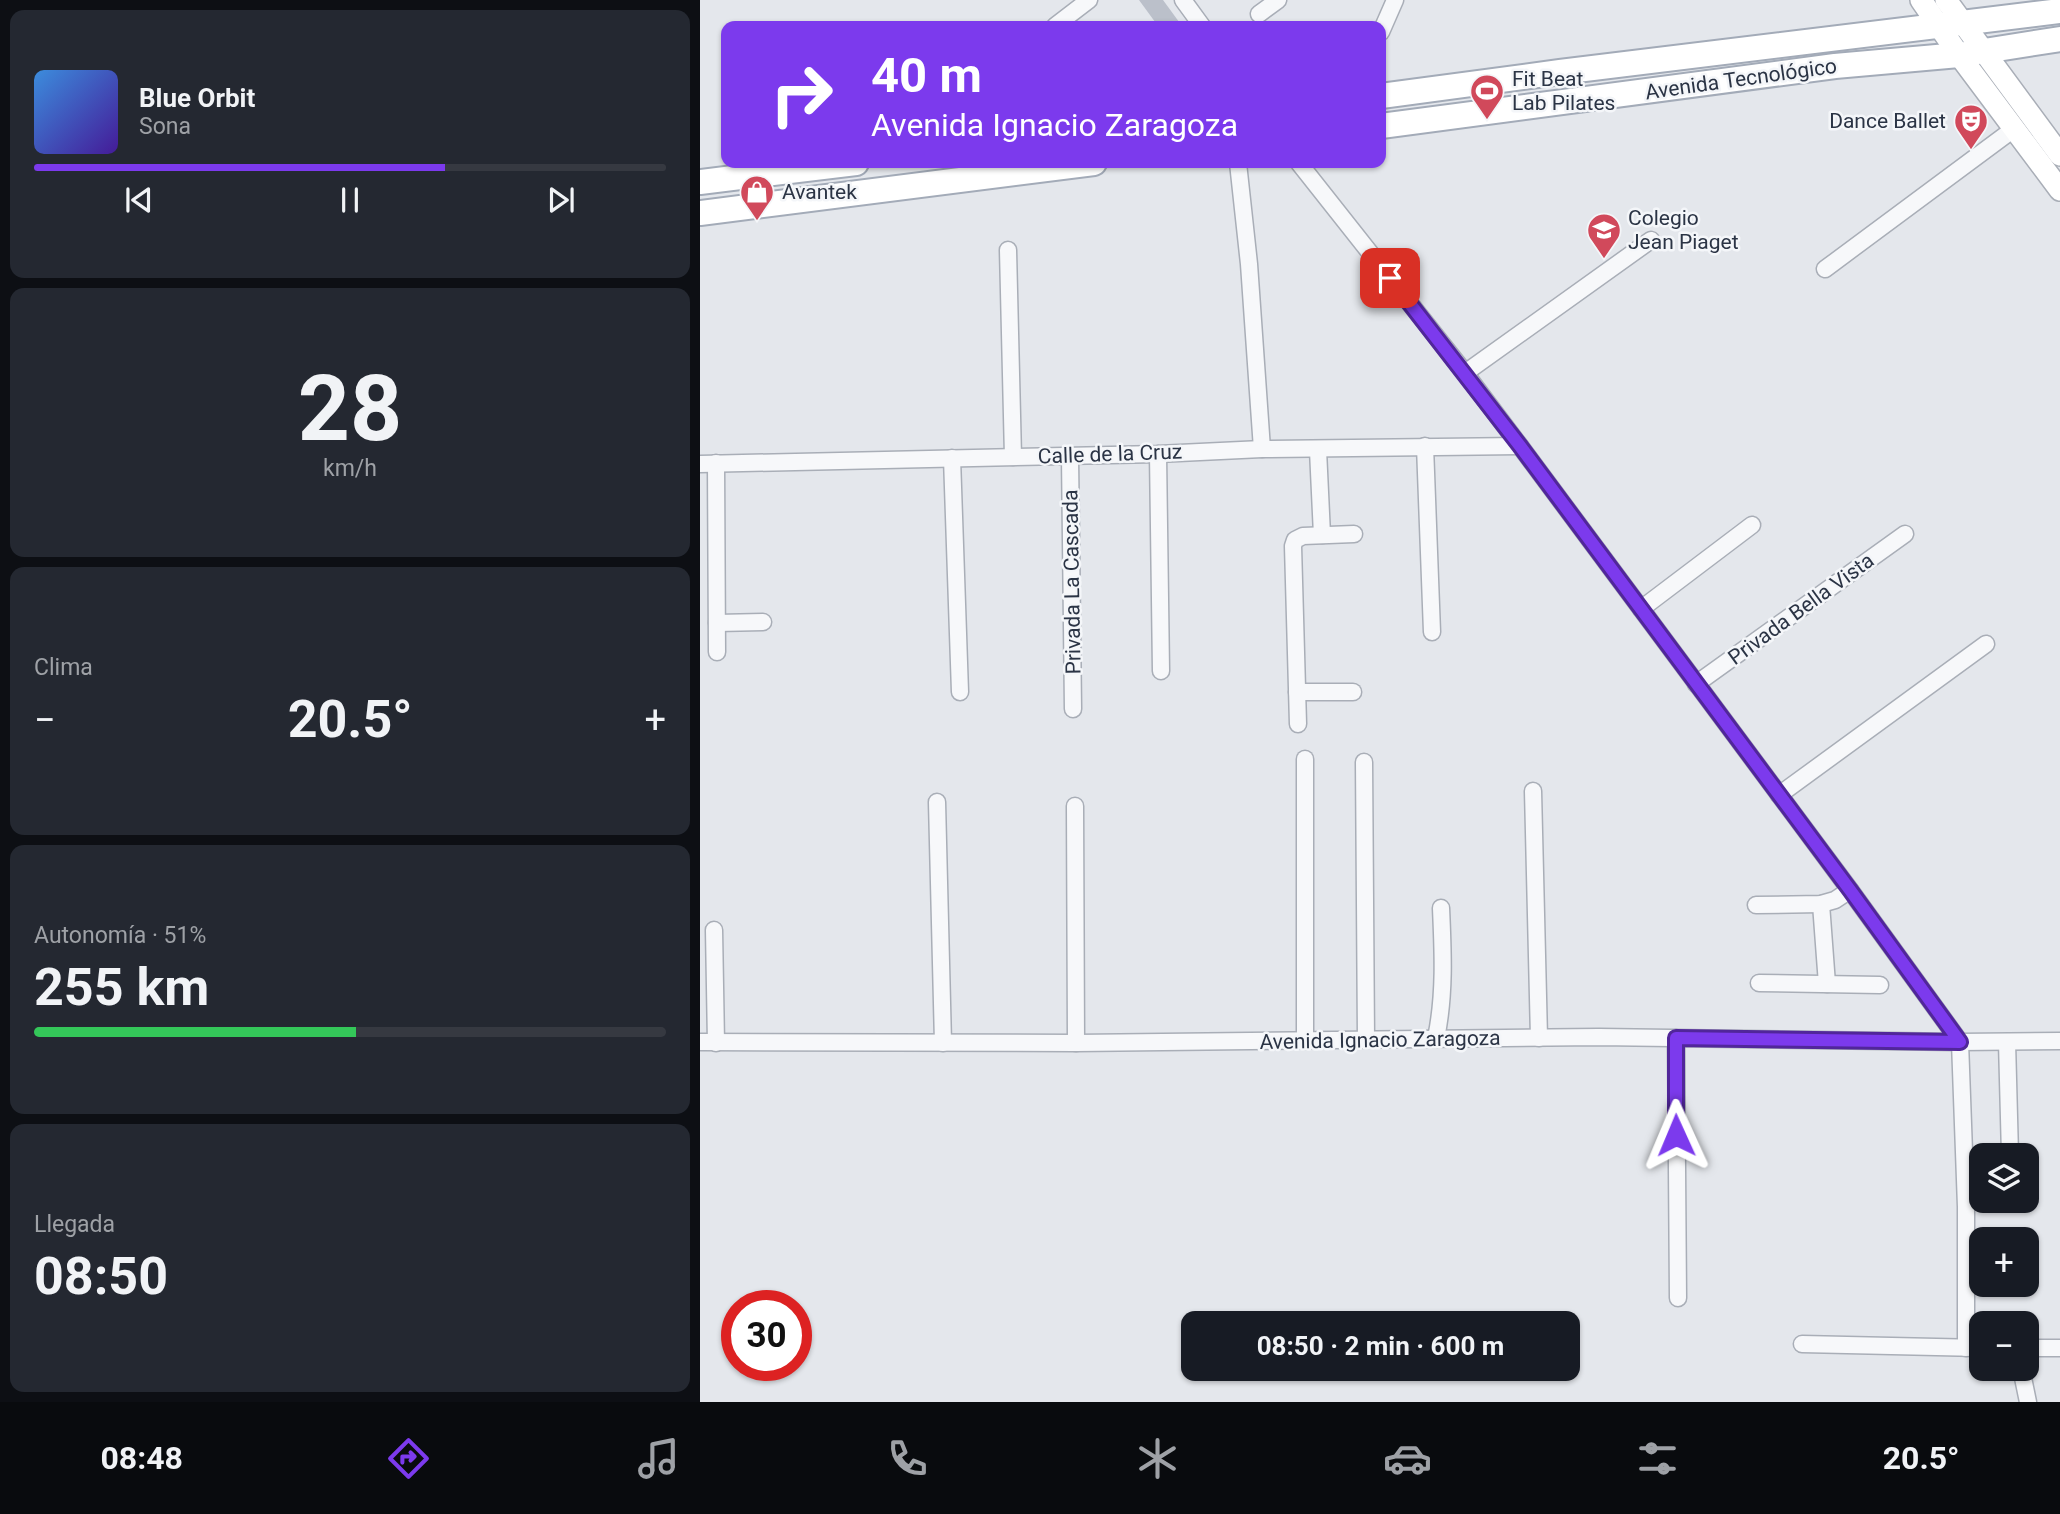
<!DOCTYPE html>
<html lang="es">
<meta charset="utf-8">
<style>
:root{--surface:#171b24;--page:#242831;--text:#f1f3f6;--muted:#9ea1a6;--line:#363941;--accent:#7c3aed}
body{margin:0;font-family:Roboto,sans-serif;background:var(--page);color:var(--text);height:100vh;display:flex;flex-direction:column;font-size:26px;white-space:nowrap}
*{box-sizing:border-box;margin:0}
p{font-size:23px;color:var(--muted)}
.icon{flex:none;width:38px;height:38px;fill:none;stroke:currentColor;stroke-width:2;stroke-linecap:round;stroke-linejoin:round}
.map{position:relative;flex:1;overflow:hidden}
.side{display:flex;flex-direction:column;gap:10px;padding:10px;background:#0d0f14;width:700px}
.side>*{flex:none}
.guide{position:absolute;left:21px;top:21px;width:665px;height:147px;border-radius:14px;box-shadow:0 2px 5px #0004;background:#7c3aed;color:#fff;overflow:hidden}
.tools{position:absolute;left:1269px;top:1143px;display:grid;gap:14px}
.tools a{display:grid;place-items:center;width:70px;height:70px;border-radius:14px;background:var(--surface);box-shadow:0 2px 5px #0004;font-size:35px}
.speed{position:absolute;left:21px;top:1290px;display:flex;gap:14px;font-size:35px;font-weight:700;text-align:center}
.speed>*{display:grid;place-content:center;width:91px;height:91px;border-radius:50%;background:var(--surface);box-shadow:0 2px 5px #0004;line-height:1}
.speed .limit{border:10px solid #d22;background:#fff;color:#111}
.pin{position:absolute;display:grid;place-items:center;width:60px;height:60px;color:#fff;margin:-30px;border-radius:14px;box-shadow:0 4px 10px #0006}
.me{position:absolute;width:77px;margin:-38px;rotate:359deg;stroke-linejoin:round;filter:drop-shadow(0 0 5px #0008)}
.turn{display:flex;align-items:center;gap:24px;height:147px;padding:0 35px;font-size:32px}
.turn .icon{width:91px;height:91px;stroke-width:2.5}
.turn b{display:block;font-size:49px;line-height:60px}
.big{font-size:52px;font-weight:700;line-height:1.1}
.side .card{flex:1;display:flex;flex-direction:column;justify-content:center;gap:10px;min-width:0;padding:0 24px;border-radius:14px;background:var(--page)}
.side .dial{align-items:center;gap:0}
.dial b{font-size:91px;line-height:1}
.song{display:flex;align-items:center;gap:21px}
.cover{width:84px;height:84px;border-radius:10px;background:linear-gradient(135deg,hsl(210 70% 55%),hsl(260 70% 35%))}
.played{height:7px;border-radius:4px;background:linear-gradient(90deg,var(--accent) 65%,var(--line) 65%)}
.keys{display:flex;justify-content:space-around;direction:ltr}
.heat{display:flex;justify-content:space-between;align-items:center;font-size:38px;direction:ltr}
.charge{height:10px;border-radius:5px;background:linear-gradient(90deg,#34c759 51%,var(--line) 0)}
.trip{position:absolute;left:481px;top:1311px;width:399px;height:70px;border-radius:14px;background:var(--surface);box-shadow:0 2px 5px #0004;font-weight:700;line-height:70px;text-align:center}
.menu{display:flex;height:112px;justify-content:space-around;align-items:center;background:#090b0e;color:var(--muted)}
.menu .icon{width:49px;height:49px}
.menu .current{color:var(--accent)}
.menu b{font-size:32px;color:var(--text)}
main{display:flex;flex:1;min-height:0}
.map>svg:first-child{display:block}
</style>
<main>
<section class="side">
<div class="card">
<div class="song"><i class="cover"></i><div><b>Blue Orbit</b><p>Sona</p></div></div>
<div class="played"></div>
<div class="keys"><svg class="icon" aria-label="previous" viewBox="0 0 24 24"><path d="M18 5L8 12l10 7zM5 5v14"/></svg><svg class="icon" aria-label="pause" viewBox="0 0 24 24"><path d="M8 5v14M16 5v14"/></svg><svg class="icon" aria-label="next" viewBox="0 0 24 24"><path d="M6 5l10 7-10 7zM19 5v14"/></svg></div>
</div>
<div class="card dial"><b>28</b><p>km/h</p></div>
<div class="card"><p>Clima</p>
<div class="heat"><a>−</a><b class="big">20.5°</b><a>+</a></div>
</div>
<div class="card"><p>Autonomía · 51%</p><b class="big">255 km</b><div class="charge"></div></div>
<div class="card"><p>Llegada</p><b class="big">08:50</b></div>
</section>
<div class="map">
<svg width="1360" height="1402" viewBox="0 0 1360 1402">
<rect width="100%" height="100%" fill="#e4e7ec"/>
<!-- building -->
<path fill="#bbc0ca" d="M 439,0 L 463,0 L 482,26 L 458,26 Z"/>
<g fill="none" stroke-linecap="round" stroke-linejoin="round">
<!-- street casing -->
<g stroke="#a9aeb7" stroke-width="19">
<g id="street">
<path d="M 483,0 L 502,26"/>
<path d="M 559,14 L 578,0"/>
<path d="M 355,26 L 389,0"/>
<path d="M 681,32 L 695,0"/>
<path d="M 538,163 L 549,264 L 562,449"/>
<path d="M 599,163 L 765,373 L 820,446 L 1150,890 L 1260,1042"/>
<path d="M 308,250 L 313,457"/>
<path d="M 1125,269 L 1315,128"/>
<path d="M 765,373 L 951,240"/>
<path d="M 725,446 L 732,632"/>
<path d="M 618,450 L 622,535"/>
<path d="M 458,454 L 461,671"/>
<path d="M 370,456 L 373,709"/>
<path d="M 252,458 L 260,692"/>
<path d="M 16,463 L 17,652"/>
<path d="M 0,464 L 458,454 L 562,449 L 820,446"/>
<path d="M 941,609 L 1052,525"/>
<path d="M 17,623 L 63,622"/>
<path d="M 996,684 L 1205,534"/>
<path d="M 597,692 L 653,692"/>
<path d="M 598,724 L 593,546 L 595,540 L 603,536 L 654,534"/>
<path d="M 605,759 L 605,1041"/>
<path d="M 664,762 L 666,1040"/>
<path d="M 833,791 L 839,1038"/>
<path d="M 1079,795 L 1286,644"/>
<path d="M 237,802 L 243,1043"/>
<path d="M 375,806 L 376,1043"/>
<path d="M 1121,904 L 1127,984"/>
<path d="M 1056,905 L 1121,904 L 1135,900 L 1150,890"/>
<path d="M 14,930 L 16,1043"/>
<path d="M 1059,983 L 1180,985"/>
<path d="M 736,1038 C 745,995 743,952 741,908"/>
<path d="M 976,1038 L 978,1298"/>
<path d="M 0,1042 L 376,1043 L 899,1037 L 1260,1042 L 1360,1041"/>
<path d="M 1260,1042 L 1266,1207 L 1266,1348"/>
<path d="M 1307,1042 L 1310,1155"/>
<path d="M 1102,1344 L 1281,1348"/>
<path d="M 1326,1348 L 1360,1348"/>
<path d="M 1321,1368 L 1328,1402"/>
</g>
</g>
<!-- secondary casing -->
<g stroke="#a9aeb7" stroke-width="24">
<g id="secondary">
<path d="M 1221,0 L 1259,55 L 1360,190"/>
<path d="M 1246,0 L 1360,155"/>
</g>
</g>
<!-- primary casing -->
<g stroke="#a3abb8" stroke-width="28">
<g id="primary">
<path d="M 681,96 L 860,72 L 1360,11"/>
<path d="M 681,126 L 1135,66 L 1259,55 L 1360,39"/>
<path d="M 0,182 L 156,163"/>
<path d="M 0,213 L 394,163"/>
</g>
</g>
<!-- street -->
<use href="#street" stroke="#f7f8fa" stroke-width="16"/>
<!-- secondary -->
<use href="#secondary" stroke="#fff" stroke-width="21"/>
<!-- primary -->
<use href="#primary" stroke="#fff" stroke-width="24"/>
</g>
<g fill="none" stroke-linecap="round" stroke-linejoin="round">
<!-- route casing -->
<g stroke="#51269a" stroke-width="18">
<path id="route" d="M 690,278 L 820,446 L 1150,890 L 1260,1042 L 976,1038 L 976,1135"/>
</g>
<!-- route -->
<use href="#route" stroke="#7c3aed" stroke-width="12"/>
</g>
<!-- icons -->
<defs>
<g id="stadium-pin" transform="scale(1.75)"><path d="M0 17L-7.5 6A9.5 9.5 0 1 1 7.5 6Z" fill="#d1495b" stroke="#f4f6f9"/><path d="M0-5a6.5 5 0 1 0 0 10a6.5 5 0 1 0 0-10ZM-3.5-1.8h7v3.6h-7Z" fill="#fff"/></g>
<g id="theatre-pin" transform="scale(1.75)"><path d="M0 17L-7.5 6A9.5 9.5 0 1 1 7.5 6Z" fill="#d1495b" stroke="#f4f6f9"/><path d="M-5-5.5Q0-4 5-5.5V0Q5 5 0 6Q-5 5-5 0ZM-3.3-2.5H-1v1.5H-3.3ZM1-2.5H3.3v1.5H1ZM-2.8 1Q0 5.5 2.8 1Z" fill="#fff"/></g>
<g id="shop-pin" transform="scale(1.75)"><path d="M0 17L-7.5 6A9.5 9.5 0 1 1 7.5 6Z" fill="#d1495b" stroke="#f4f6f9"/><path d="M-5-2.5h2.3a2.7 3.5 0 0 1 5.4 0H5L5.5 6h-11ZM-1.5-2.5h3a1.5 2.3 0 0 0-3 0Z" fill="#fff"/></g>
<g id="school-pin" transform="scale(1.75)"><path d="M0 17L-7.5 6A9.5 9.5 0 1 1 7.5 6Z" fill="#d1495b" stroke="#f4f6f9"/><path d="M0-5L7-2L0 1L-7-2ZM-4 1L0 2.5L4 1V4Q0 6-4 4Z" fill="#fff"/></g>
</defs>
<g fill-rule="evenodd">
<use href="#stadium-pin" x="787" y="91"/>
<use href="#theatre-pin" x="1271" y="121"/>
<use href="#shop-pin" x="57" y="192"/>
<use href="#school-pin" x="904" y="230"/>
</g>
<g text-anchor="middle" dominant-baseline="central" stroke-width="5" stroke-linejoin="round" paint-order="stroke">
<!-- poi labels -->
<g font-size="21" fill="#2b3445" stroke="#f4f6f9" text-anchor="start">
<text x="812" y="79">Fit Beat<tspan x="812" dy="24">Lab Pilates</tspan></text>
<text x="1246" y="121" text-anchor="end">Dance Ballet</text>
<text x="82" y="192">Avantek</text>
<text x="928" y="218">Colegio<tspan x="928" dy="24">Jean Piaget</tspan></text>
</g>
<!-- street labels -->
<g font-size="21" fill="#2b3445" stroke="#f4f6f9">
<text transform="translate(1041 79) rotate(-8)">Avenida Tecnológico</text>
<text transform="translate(410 454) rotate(-2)">Calle de la Cruz</text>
<text transform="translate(372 582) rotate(-91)">Privada La Cascada</text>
<text transform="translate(1101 609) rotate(-36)">Privada Bella Vista</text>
<text transform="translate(680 1040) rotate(-1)">Avenida Ignacio Zaragoza</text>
</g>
</g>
</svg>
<div class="tools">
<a><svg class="icon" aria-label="layers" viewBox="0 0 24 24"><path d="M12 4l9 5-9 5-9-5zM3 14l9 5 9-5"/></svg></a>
<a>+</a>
<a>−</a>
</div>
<div class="speed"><div class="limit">30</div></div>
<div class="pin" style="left:690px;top:278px;background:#d93025"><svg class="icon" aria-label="arrive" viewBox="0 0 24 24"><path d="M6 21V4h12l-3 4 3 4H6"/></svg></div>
<svg class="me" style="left:976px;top:1135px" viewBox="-20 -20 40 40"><path d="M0-17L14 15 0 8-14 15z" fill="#7c3aed" stroke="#fff" stroke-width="4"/></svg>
<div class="trip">08:50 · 2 min · 600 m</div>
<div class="guide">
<div class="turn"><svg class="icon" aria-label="right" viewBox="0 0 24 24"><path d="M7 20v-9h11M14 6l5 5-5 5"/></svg><div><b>40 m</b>Avenida Ignacio Zaragoza</div></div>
</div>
</div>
</main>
<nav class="menu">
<b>08:48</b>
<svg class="icon current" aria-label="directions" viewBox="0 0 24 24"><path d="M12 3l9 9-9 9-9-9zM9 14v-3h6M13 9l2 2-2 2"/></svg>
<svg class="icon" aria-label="music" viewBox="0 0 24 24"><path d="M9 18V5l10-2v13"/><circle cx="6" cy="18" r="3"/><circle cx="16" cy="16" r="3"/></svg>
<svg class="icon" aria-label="phone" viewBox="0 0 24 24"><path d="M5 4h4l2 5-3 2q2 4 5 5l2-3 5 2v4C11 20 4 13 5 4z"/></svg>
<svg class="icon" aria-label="climate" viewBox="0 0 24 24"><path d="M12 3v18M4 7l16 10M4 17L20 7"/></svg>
<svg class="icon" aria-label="car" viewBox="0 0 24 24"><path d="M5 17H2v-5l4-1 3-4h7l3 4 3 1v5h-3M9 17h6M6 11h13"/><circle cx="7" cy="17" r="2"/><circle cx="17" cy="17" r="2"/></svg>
<svg class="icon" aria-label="filters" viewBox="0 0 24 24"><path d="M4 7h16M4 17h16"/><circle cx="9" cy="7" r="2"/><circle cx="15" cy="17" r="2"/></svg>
<b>20.5°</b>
</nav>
